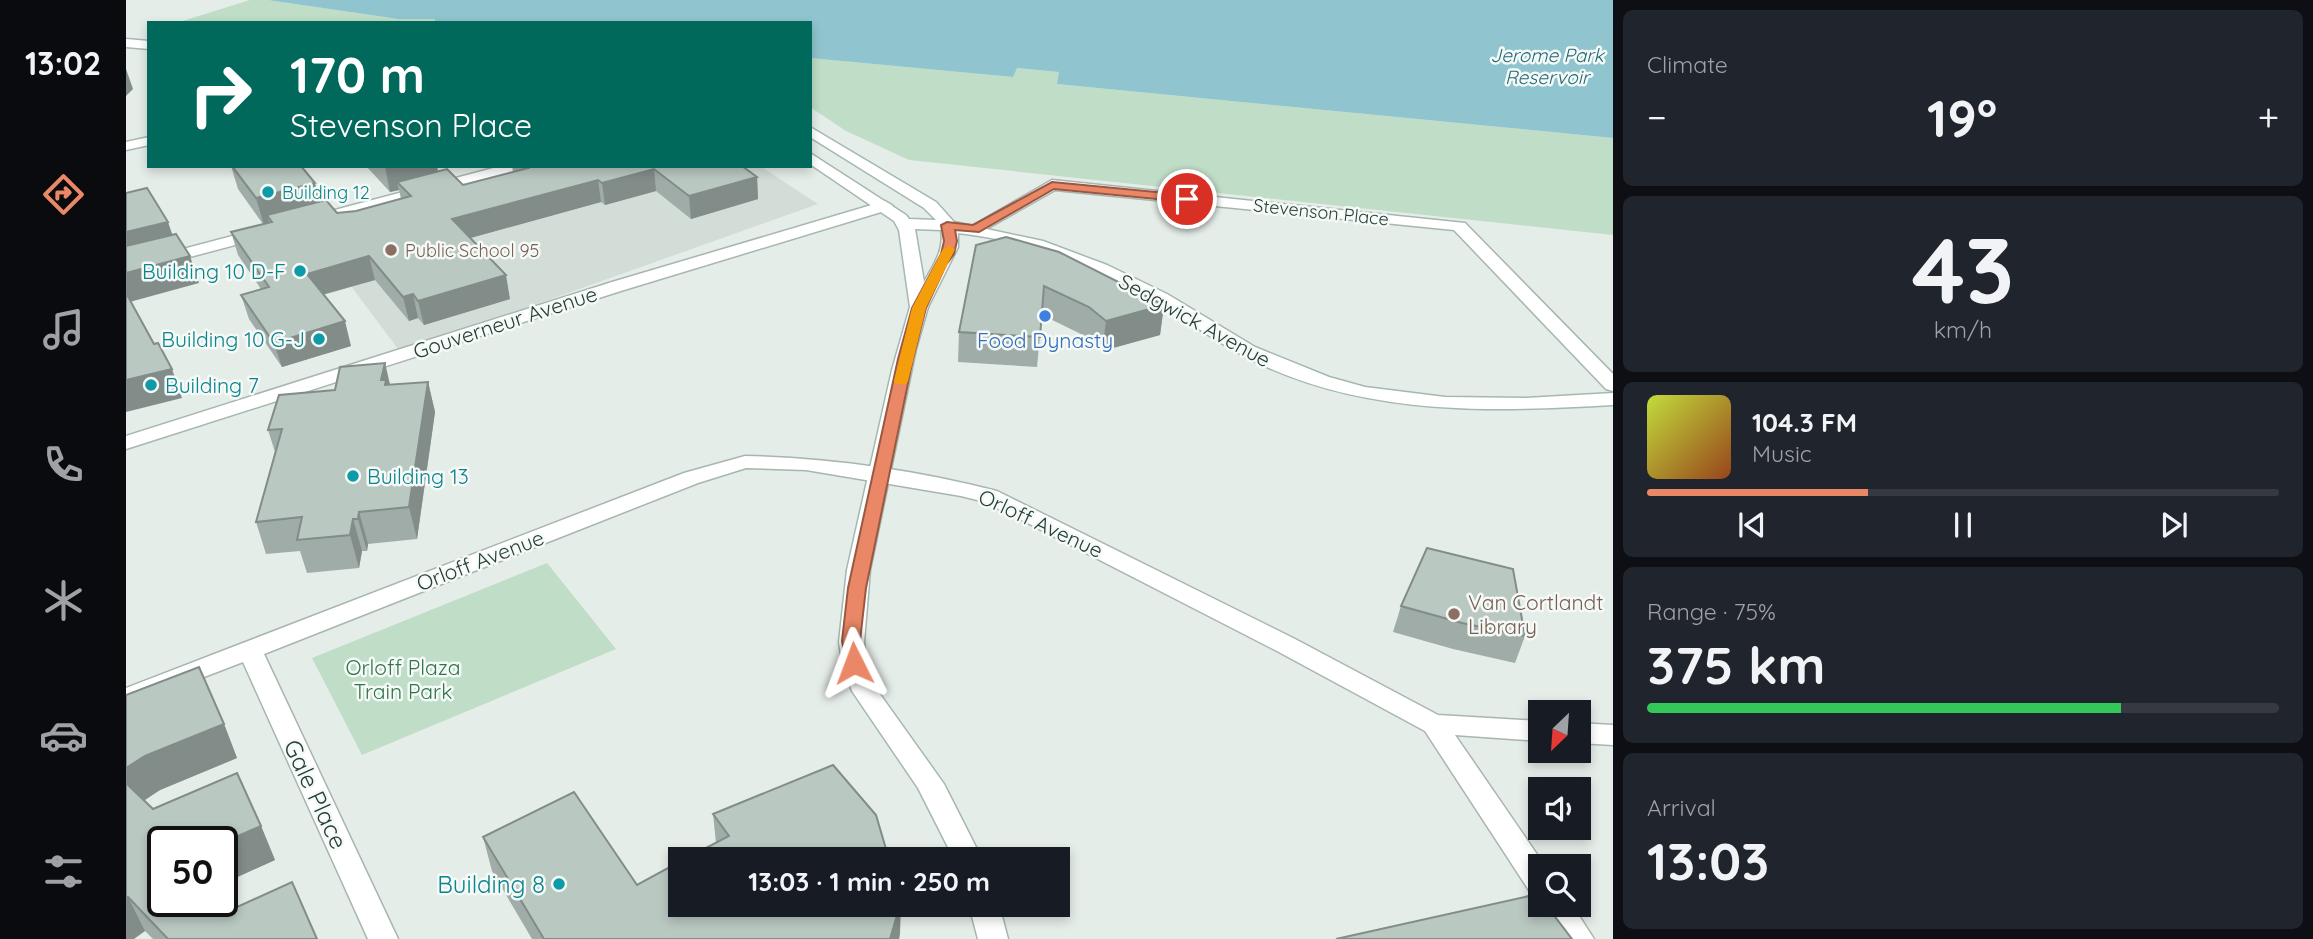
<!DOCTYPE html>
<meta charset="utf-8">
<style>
:root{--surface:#171b24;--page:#20242c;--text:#f1f3f6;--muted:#9ea1a6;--line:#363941;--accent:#ea8766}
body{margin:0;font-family:Quicksand,sans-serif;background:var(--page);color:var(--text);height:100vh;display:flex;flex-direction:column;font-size:26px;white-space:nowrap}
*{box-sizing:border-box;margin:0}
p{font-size:23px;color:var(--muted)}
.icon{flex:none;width:38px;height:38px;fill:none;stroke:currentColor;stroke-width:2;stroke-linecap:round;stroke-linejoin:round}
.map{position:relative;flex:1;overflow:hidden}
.sheet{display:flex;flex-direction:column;gap:10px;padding:10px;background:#0d0f14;width:700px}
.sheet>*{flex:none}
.banner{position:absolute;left:21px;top:21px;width:665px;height:147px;border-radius:0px;box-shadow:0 4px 10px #0003;background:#00695c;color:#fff;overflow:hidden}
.needle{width:46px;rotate:205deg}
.controls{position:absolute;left:1402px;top:700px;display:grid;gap:14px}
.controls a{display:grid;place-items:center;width:63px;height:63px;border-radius:0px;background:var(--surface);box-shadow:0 4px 10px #0003;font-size:35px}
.speed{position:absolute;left:21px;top:826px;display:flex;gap:14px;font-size:35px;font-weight:700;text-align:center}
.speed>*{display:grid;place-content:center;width:91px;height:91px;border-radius:50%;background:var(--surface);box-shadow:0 4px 10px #0003;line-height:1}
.speed .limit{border:4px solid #111;border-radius:10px;background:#fff;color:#111}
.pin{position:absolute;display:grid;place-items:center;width:60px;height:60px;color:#fff;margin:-30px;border:4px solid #fff;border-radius:50%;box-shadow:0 2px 7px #0007}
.me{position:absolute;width:77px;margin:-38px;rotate:357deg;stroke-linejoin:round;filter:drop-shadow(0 0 5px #0008)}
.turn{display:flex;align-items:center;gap:24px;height:147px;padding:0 28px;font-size:32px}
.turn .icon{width:91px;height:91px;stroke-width:2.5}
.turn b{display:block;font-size:49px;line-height:60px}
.big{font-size:52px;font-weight:800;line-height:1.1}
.sheet .card{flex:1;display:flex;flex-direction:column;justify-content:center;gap:10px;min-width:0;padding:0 24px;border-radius:10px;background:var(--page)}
.sheet .dial{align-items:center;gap:0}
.dial b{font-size:91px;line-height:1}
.song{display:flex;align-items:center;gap:21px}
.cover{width:84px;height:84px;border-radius:10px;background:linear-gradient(135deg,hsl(70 70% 55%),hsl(20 70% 35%))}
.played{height:7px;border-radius:4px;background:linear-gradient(90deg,var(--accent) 35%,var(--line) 35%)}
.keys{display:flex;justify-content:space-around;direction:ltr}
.heat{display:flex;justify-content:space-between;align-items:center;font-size:38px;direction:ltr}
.charge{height:10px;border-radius:5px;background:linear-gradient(90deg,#34c759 75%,var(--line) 0)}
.trip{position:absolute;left:542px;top:847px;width:402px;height:70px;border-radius:0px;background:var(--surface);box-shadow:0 4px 10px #0003;font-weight:800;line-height:70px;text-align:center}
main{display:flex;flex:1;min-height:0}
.menu{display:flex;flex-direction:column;width:126px;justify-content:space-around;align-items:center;background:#090b0e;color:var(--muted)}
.menu .icon{width:49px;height:49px}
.menu .current{color:var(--accent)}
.menu b{font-size:32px;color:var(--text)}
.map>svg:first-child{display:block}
</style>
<main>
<nav class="menu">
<b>13:02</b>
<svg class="icon current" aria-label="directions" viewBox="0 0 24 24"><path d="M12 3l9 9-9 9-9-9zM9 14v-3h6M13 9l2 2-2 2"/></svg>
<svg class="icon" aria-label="music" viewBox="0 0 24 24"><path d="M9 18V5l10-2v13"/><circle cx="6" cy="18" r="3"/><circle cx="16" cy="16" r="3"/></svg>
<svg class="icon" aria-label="phone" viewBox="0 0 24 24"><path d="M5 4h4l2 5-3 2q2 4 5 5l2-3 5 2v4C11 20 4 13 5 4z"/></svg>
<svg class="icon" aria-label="climate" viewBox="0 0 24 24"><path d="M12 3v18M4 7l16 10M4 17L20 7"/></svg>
<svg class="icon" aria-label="car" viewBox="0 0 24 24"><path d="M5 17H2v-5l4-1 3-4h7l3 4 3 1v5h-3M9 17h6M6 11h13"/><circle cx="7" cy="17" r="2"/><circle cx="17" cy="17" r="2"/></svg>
<svg class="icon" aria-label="filters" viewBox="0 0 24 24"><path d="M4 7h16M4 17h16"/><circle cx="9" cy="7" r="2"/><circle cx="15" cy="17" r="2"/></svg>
</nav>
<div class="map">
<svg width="1487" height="939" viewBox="0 0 1487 939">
<rect width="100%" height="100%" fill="#e5ede9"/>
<!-- built -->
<path fill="#d3ddd8" d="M 455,166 L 634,166 L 692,204 L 327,334 L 272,349 L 189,238 Z"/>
<!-- green -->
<g fill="#bfddc7">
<path d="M 124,0 L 142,0 L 272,19 L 310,19 L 309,22 L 318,23 L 50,23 Z"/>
<path d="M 684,58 L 887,77 L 890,68 L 934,72 L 931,84 L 1487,138 L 1487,235 L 783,160 L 720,131 L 684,107 Z"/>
<path d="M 421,563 L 490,649 L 236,755 L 186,658 Z"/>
</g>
<!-- water -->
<path fill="#90c4ce" d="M 142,0 L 1487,0 L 1487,138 L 931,84 L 933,72 L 891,68 L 887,77 L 684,58 L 684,23 L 318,23 L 309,22 L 309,19 L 272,19 Z"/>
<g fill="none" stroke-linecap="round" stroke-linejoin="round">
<!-- street casing -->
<g stroke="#a8b5b0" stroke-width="3">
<g id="street">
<path d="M 23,137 L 23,145 L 0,150 L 0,142 Z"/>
<path d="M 375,166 L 400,166 L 398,169 L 192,224 L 184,219 L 186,216 Z"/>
<path d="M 926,180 L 1339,223 L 1487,374 L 1487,391 L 1480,389 L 1328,230 L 929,190 L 855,232 L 843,232 L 841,229 Z"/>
<path d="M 759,201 L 767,206 L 765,209 L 498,290 L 0,449 L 0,436 L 486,282 Z"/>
<path d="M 133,229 L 139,231 L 141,234 L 139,237 L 0,274 L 0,264 Z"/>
<path d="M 619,456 C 703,458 789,470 871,491 L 1169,639 L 1312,715 L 1414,721 L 1414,741 L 1329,735 L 1419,866 L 1414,866 L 1414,895 L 1404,892 L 1299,731 L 1151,651 L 886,515 L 855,501 L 835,496 L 680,470 L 620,468 L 572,483 L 138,654 L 272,939 L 242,939 L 117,662 L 0,707 L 0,688 L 558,473 Z"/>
<path d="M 1452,723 L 1487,725 L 1487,745 L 1452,743 Z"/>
<path d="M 1414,905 L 1446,905 L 1468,939 L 1436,939 Z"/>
</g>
</g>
<!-- secondary casing -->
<g stroke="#a4b8b1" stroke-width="3">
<g id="secondary">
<path d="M 0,39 L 23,41 L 23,49 L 0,47 Z"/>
<path d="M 684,127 L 810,202 L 828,222 L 917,241 L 981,265 L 1041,294 L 1129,347 L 1203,377 L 1239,387 L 1319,397 L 1400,398 L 1487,393 L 1487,405 C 1366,412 1244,416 1132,363 C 1100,348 1071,327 1041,309 C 977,271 906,241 832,233 L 832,247 L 802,307 L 790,349 L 744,570 L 738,642 L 740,662 L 751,690 L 818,784 L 856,859 L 828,859 L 792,788 L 726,691 L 716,662 L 713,642 L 721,570 L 766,370 L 784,307 L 773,230 L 768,221 L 684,164 L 684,153 L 780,215 L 783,219 L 810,220 L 798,208 L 684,137 ZM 789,229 L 815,230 C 819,249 807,266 798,282 Z"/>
<path d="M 843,905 L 873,905 L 882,939 L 852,939 Z"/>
</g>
</g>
<!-- street -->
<use href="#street" fill="#fff" fill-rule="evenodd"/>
<!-- secondary -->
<use href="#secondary" fill="#fff" fill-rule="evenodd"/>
</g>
<!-- wall -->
<g fill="#a0aca7">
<path d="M 105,166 L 175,166 L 193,202 L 211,213 L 230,211 L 275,199 L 273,190 L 264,192 L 240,166 L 311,166 L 312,171 L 337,185 L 387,172 L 386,166 L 616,166 L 631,177 L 632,199 L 565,219 L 530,191 L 479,205 L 475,202 L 344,238 L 384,299 L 298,325 L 292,318 L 283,321 L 249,280 L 197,295 L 225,346 L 156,367 L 123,319 L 115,295 L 135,289 L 112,255 L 105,232 L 137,224 L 112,189 Z"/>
<path d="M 850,245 L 1038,305 L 1034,335 L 976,351 L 959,336 L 916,315 L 911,367 L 832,362 L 833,332 Z"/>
<path d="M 302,382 L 309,412 L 291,539 L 242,544 L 241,551 L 236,551 L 233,568 L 181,573 L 174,551 L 140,554 L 130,522 L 149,452 L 142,430 L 264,385 Z"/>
<path d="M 1275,606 L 1399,636 L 1389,663 L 1327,649 L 1267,632 Z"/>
<path d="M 0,695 L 98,724 L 111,758 L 34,790 L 18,800 L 27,809 L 135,826 L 149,860 L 96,884 L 96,842 L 37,901 L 98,913 L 191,939 L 27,939 L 19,931 L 0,939 Z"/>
<path d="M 587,814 L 763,859 L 590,843 Z"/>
<path d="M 357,837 L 511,885 L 774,933 L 773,939 L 406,939 L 366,871 Z"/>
</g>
<!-- shaded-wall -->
<g fill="#828c88">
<path d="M 0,69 L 7,89 L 0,96 Z"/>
<path d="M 259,166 L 311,166 L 313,179 L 271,182 L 273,190 L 264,192 Z"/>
<path d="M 528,169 L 530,191 L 479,205 L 476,183 Z"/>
<path d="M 631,177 L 632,199 L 565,219 L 563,196 Z"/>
<path d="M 472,180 L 475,202 L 330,242 L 326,219 Z"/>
<path d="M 189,183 L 196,210 L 141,215 L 144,224 L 138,225 L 130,198 Z"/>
<path d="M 42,222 L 51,248 L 0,261 L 0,232 Z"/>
<path d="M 64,256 L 73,283 L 0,303 L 0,273 Z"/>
<path d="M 243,256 L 249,280 L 187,297 L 181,274 Z"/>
<path d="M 380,275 L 384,299 L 298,325 L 292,301 Z"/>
<path d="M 287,294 L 292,318 L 283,321 L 277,297 Z"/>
<path d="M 1038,305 L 1034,335 L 976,351 L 980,321 Z"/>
<path d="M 219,321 L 225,346 L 156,367 L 148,343 Z"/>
<path d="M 259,363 L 266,393 L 255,380 Z"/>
<path d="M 46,369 L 56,398 L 0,412 L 0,380 Z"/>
<path d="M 302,382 L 309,412 L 291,539 L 283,507 Z"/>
<path d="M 233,512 L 242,544 L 241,551 L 232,519 Z"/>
<path d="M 227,519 L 236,551 L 233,568 L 224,535 Z"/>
<path d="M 98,724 L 111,758 L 34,790 L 7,808 L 0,793 L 0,768 L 19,756 Z"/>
<path d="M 135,826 L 149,860 L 96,884 L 96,843 Z"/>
<path d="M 2,897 L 19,931 L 8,939 L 0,939 L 0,899 Z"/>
<path d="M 774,905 L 775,905 L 774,933 L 773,939 L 764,939 Z"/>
</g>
<!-- building -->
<g fill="#bac8c2" stroke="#828c88" stroke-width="2">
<path d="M 106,166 L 175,166 L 189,183 L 130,198 Z"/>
<path d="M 399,166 L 616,166 L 631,177 L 563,196 L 528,169 L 476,183 L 472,180 L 326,219 L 380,275 L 292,301 L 287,294 L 277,297 L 243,256 L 181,274 L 219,321 L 148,343 L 115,295 L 143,287 L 105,232 L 146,222 L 141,215 L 200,200 L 211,213 L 230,211 L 285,196 L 271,182 L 321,169 L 337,185 L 402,168 Z"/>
<path d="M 21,188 L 42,222 L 0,232 L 0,193 Z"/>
<path d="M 50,234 L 64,256 L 0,273 L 0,246 Z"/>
<path d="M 880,237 L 933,252 L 1038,305 L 980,321 L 963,307 L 918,286 L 914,337 L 833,332 L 850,245 Z"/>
<path d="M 0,293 L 28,344 L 32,343 L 46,369 L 0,380 Z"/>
<path d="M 259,363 L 255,380 L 260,380 L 259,385 L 302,382 L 283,507 L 233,512 L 232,519 L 227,519 L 224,535 L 171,540 L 176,517 L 130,522 L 156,429 L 142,430 L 153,395 L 209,390 L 214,367 Z"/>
<path d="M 1301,548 L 1387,569 L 1399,636 L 1336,623 L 1275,606 Z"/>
<path d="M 73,667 L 98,724 L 19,756 L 0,768 L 0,695 Z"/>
<path d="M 707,765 L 750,815 L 763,859 L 559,859 L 603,836 L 587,814 Z"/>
<path d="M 111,773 L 135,826 L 96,843 L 96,842 L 37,842 L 37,901 L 86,901 L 98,913 L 166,882 L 191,939 L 42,939 L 2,897 L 0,899 L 0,783 L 27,809 Z"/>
<path d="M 448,792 L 511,885 L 555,861 L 555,905 L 774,905 L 764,939 L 418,939 L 357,837 Z"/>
<path d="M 1412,894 L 1414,897 L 1414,905 L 1420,905 L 1446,939 L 1210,939 Z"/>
</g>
<!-- route -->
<path fill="#ea8766" stroke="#985842" stroke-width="2" d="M 926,182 L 1061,195 L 1067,199 L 1061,202 L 928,189 L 853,232 L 829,230 L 831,241 L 828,254 L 820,265 L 800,308 L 787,359 L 740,588 L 734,641 L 737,663 L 734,668 L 721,668 L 716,641 L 722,588 L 772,359 L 786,308 L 815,254 L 818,241 L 815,225 L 821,222 L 847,225 Z"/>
<!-- slow -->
<path fill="#f59e0b" d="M 823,246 L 829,249 L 800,308 L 782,381 L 780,384 L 770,384 L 768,381 L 786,308 L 817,249 Z"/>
<!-- markers -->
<g fill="#0f9aa8" stroke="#f5faf7" stroke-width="2.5">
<circle cx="142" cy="192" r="7"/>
<circle cx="174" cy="271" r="7"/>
<circle cx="193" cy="339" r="7"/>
<circle cx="25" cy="385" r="7"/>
<circle cx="227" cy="476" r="7"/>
<circle cx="433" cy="884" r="7"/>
</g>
<g fill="#8d6e63" stroke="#f5faf7" stroke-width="2.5">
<circle cx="265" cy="250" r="7"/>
<circle cx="1328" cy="614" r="7"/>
</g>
<circle fill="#3f7fe0" stroke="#f5faf7" stroke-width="2.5" cx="919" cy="316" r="7"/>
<g text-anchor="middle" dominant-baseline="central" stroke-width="5" stroke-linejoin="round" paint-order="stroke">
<!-- far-culture labels -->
<g font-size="18" fill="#0d838f" stroke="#f5faf7" text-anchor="start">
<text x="156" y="192">Building 12</text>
</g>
<!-- far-street labels -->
<g font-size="18" fill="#253e37" stroke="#f5faf7">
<text transform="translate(1195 212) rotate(6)">Stevenson Place</text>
</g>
<!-- far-education labels -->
<g font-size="18" fill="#785e54" stroke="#f5faf7" text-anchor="start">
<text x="279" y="250">Public School 95</text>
</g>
<!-- far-water labels -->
<g font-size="19" font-style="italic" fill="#226877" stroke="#f5faf7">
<text x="1421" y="55">Jerome Park<tspan x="1421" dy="22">Reservoir</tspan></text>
</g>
<!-- culture labels -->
<g font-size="21" fill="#0d838f" stroke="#f5faf7" text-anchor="end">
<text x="160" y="271">Building 10 D-F</text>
<text x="179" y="339">Building 10 G-J</text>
<text x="39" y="385" text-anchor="start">Building 7</text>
<text x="241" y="476" text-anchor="start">Building 13</text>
</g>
<!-- street labels -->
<g font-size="21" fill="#253e37" stroke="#f5faf7">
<text transform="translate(1069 320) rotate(29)">Sedgwick Avenue</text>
<text transform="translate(379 322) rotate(-18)">Gouverneur Avenue</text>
<text transform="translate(915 523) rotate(25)">Orloff Avenue</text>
<text transform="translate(354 560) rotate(-21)">Orloff Avenue</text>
</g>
<!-- shop labels -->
<g font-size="21" fill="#366cbe" stroke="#f5faf7">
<text x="919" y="340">Food Dynasty</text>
</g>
<!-- education labels -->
<g font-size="21" fill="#785e54" stroke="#f5faf7" text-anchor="start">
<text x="1342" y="602">Van Cortlandt<tspan x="1342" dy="24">Library</tspan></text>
</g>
<!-- park labels -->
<g font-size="21" fill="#31734b" stroke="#f5faf7">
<text x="277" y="667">Orloff Plaza<tspan x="277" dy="24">Train Park</tspan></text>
</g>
<!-- near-street labels -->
<g font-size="24" fill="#253e37" stroke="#f5faf7">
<text transform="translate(190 794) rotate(65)">Gale Place</text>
</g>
<!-- near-culture labels -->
<g font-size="24" fill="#0d838f" stroke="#f5faf7" text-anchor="end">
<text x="419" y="884">Building 8</text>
</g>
</g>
</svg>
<div class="controls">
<a><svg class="needle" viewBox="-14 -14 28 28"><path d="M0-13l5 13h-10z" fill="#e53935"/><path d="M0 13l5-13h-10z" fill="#9ea1a6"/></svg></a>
<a><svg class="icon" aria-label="sound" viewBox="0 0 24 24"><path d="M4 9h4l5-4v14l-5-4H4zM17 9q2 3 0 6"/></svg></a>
<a><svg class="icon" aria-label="search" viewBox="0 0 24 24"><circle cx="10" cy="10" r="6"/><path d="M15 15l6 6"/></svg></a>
</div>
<div class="speed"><div class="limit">50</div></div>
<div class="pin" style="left:1061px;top:199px;background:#d93025"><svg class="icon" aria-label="arrive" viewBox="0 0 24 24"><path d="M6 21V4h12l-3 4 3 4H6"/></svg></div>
<svg class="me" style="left:728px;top:663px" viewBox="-20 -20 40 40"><path d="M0-17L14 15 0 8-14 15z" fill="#ea8766" stroke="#fff" stroke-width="4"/></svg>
<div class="trip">13:03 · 1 min · 250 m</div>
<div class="banner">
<div class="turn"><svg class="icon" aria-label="right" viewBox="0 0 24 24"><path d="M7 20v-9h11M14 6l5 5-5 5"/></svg><div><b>170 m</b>Stevenson Place</div></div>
</div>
</div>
<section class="sheet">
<div class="card"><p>Climate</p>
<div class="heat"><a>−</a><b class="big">19°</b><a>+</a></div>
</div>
<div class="card dial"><b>43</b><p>km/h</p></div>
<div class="card">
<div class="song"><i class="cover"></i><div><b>104.3 FM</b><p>Music</p></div></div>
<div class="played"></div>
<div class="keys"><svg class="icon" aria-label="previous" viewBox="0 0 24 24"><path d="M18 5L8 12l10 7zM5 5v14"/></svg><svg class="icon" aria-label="pause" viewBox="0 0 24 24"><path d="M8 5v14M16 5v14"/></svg><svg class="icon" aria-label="next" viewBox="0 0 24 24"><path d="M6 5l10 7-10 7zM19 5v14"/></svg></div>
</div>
<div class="card"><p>Range · 75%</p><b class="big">375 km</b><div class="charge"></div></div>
<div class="card"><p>Arrival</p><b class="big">13:03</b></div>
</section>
</main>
